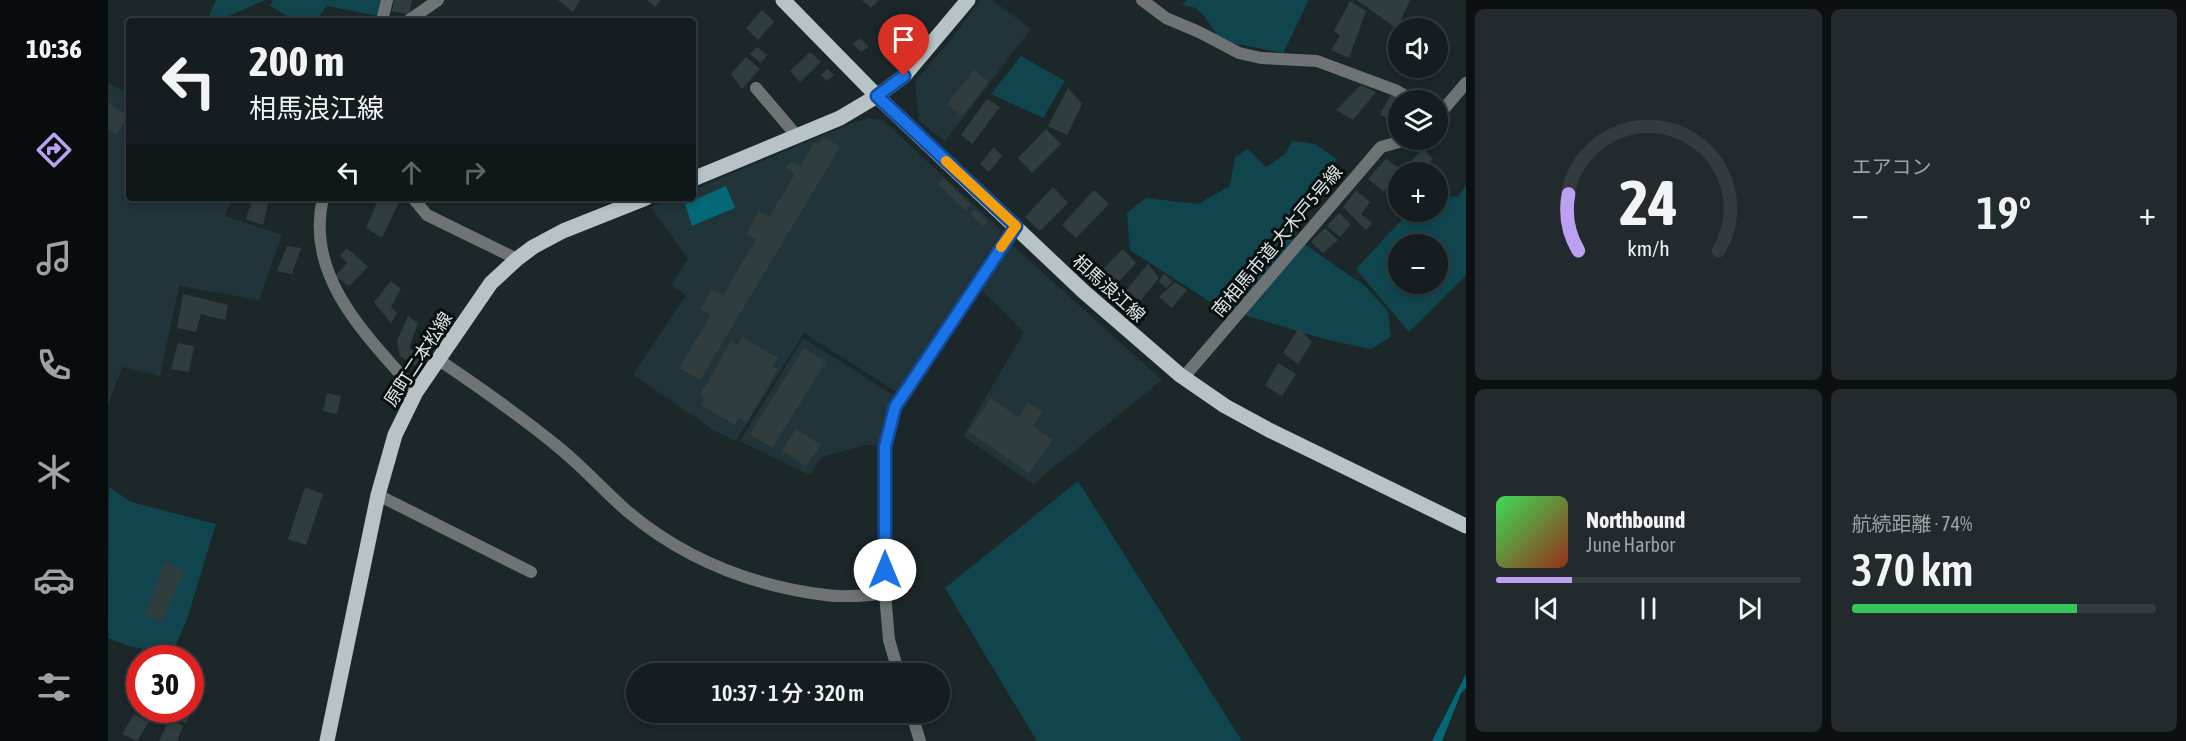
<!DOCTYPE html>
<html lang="ja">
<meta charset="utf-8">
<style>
:root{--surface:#151d20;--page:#222a2d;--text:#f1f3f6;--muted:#9da2a5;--line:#343b3e;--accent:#bca0f2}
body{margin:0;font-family:"Asap Condensed","Noto Sans JP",sans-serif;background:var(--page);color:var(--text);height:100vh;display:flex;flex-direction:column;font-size:22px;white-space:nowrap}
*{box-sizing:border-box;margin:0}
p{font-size:20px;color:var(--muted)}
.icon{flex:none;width:33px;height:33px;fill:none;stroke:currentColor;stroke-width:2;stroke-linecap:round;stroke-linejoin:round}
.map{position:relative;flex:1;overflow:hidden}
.drawer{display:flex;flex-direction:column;gap:9px;padding:9px;background:#0c1012;width:720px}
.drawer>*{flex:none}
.hud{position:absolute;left:18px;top:18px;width:570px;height:183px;border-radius:6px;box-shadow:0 3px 9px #0003,0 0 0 2px var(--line);background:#151d20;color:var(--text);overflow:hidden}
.tools{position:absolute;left:1280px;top:18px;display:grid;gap:12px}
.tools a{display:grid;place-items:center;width:60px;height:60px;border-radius:50%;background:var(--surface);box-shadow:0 3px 9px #0003,0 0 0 2px var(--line);font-size:30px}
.speed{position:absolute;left:18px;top:645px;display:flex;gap:12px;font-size:30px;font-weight:700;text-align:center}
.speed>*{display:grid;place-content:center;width:78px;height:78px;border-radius:50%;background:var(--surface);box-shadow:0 3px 9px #0003,0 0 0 2px var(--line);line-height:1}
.speed .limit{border:9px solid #d22;background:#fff;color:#111}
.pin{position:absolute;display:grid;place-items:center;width:51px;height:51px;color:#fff;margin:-62px -26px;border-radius:50% 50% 50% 0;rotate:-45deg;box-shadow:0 0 6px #0007}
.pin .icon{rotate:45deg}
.me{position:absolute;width:66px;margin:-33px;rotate:0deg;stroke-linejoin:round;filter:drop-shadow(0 0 4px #0008)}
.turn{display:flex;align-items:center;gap:21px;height:126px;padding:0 24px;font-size:27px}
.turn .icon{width:78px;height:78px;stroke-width:2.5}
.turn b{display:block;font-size:42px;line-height:51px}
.lanes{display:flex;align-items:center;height:57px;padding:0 24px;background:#0003;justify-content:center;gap:30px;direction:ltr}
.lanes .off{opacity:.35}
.big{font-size:45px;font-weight:600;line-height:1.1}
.drawer .card{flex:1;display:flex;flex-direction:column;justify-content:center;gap:9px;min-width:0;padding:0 21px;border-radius:9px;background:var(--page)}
.drawer .dial{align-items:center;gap:0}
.dial svg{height:156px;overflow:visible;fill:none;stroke:var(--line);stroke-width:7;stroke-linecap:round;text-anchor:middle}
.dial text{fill:var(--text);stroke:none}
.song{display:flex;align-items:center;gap:18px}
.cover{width:72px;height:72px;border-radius:9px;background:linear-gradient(135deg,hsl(130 70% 55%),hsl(10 70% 35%))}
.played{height:6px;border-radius:3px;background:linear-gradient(90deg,var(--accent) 25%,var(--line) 25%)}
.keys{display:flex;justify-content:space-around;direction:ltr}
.heat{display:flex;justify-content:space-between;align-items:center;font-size:33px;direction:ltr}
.charge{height:9px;border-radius:4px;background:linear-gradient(90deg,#34c759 74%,var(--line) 0)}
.drawer .tiles{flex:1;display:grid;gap:9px;grid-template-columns:repeat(2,1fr)}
.trip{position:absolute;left:518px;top:663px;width:324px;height:60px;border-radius:30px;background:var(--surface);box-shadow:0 3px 9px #0003,0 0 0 2px var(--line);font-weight:600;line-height:60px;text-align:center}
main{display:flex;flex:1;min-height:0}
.tabs{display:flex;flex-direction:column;width:108px;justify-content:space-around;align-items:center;background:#080c0d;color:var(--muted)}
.tabs .icon{width:42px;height:42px}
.tabs .selected{color:var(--accent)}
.tabs b{font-size:27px;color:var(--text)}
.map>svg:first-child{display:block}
</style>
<main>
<nav class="tabs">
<b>10:36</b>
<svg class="icon selected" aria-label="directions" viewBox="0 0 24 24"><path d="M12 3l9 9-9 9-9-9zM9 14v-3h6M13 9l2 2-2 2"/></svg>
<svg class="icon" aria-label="music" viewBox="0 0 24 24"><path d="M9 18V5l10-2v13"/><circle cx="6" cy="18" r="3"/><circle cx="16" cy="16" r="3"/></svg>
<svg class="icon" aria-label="phone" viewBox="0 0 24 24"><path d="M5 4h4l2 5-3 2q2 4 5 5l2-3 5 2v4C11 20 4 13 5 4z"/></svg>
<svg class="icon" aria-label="climate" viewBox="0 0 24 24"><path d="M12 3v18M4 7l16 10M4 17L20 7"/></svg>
<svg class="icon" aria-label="car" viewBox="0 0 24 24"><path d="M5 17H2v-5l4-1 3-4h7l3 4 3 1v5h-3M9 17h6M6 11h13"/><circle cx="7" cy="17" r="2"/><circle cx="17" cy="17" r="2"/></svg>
<svg class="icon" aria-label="filters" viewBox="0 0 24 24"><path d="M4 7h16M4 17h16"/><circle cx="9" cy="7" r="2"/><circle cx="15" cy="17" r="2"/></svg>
</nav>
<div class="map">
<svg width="1358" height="741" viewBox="0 0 1358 741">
<rect width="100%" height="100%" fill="#1c272a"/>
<!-- built -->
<g fill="#203439">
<path d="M 872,0 L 884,0 L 923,29 L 837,141 L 811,121 L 807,82 L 844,38 Z"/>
<path d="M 0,83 L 21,93 L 21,198 L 124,198 L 117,216 L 174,235 L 151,300 L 71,286 L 52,376 L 14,367 L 0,406 Z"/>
<path d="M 762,118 L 775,120 L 894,231 L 790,393 L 696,333 L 628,441 L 609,432 L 525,375 L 578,295 L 563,285 L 580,259 L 543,207 L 565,198 L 585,198 L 585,190 L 744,123 Z"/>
<path d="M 901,242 L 1054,380 L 925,484 L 855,436 L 916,332 L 871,288 Z"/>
<path d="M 695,338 L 787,396 L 778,416 L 772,446 L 756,445 L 714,457 L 702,475 L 632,441 Z"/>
</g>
<!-- green -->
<g fill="#11454e" fill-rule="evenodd">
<path d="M 108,0 L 157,0 L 109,21 L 99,21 Z"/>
<path d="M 165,0 L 274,0 L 271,16 L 219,6 L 207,21 L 189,21 L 162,6 Z"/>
<path d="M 1079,0 L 1201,0 L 1175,53 L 1113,41 L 1097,17 L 1088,8 L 1074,5 Z"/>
<path d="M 913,56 L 957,81 L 935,118 L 883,94 Z"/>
<path d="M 1184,141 L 1207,144 L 1229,159 L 1186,237 L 1257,286 L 1280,311 L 1283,337 L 1263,349 L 1216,339 L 1110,307 L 1022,250 L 1019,213 L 1038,198 L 1090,204 L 1122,186 L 1127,157 L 1140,149 L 1158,167 L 1177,154 Z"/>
<path d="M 1358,185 L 1358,275 L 1301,332 L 1248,269 L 1301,212 L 1329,212 L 1329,194 L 1350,197 ZM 1329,244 L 1329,284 L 1290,284 L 1290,244 Z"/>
<path d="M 970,481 L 1134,741 L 929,741 L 837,588 Z"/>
<path d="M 1,487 L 23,502 L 108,524 L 79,619 L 64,654 L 21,646 L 0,638 Z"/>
</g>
<!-- water -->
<g fill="#046877">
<path d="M 618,186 L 627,208 L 584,226 L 577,204 Z"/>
<path d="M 1358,674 L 1358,688 L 1353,693 L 1334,741 L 1324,741 Z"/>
</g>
<!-- building -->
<g fill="#303d3f">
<path d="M 286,0 L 304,0 L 301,15 L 284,11 Z"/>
<path d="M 450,0 L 472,0 L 465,12 Z"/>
<path d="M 539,0 L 553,0 L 547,7 Z"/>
<path d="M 754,0 L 771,0 L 763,8 Z"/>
<path d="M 1249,0 L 1302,0 L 1289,29 Z"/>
<path d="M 1242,1 L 1258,11 L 1241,58 L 1223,50 L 1232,36 L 1226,31 Z"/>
<path d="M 654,10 L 666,22 L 650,40 L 638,28 Z"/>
<path d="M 794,16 L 803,25 L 793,36 L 783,29 Z"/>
<path d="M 752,38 L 761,47 L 753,52 L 745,44 Z"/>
<path d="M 649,47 L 659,55 L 653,63 L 642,54 Z"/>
<path d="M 702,52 L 713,62 L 692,82 L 682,71 Z"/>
<path d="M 638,57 L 652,69 L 634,89 L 623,74 Z"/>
<path d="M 719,69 L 726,75 L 719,81 L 713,75 Z"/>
<path d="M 866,70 L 881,82 L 854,116 L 839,104 Z"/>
<path d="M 1253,85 L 1268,92 L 1245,120 L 1228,110 Z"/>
<path d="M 960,88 L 974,104 L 959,135 L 940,126 Z"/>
<path d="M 1284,93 L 1293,99 L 1290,100 L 1290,104 L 1281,120 L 1272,114 Z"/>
<path d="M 879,99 L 892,107 L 864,144 L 853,135 Z"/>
<path d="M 0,102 L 21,117 L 8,135 L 0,129 Z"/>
<path d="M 1290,111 L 1290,126 L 1283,123 Z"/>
<path d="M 938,129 L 953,144 L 924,173 L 910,158 Z"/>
<path d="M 716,137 L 732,147 L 592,380 L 571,368 L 603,315 L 592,309 L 604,289 L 615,295 L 648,239 L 638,234 L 651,211 L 661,217 L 687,174 L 678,168 L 683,161 L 692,166 L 706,142 L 711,144 Z"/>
<path d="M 886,147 L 894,156 L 881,172 L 872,164 Z"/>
<path d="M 1315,149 L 1325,159 L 1312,170 L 1303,161 Z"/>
<path d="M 1278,159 L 1294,170 L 1290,172 L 1276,192 L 1260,179 Z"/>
<path d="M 836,179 L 862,204 L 858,211 L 830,184 Z"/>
<path d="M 945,187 L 960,203 L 932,231 L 917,217 Z"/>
<path d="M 986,190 L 1001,204 L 968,238 L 954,225 Z"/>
<path d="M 1248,190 L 1262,202 L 1253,214 L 1264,223 L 1258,230 L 1235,207 Z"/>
<path d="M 145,198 L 161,199 L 155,225 L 138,219 Z"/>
<path d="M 271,198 L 293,198 L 274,238 L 258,228 Z"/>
<path d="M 866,209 L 880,221 L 875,226 L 862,214 Z"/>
<path d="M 1231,213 L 1243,224 L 1232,237 L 1219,226 Z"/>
<path d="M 1217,228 L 1230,240 L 1215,253 L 1203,242 Z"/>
<path d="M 179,246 L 193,248 L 184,274 L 169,271 Z"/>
<path d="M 239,248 L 260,267 L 241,286 L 227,276 L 239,263 L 232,255 Z"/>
<path d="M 1015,249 L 1028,263 L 999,294 L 984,280 Z"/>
<path d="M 1040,264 L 1051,278 L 1032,301 L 1018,290 Z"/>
<path d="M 1056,274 L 1065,282 L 1058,288 L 1051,281 Z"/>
<path d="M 283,281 L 293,289 L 283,307 L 289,313 L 283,323 L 266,302 Z"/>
<path d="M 1067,282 L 1079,290 L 1064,308 L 1051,297 Z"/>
<path d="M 75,294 L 120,305 L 117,320 L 93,314 L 88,332 L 69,328 Z"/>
<path d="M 300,316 L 310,323 L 301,348 L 315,358 L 307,366 L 292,356 L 289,341 Z"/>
<path d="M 1191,328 L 1204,342 L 1190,364 L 1175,353 Z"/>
<path d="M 634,337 L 670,358 L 665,366 L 670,369 L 639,422 L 631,418 L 627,425 L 593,405 L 597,398 L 592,395 L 623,341 L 630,345 Z"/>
<path d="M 70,343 L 86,346 L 81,372 L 63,369 Z"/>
<path d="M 696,348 L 718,362 L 664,448 L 642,434 Z"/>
<path d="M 1170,363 L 1188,374 L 1174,396 L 1157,386 Z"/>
<path d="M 219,393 L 233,396 L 229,414 L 215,411 Z"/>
<path d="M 883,398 L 910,417 L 920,402 L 935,412 L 925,426 L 945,440 L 921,473 L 860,431 Z"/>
<path d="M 688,429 L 713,445 L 698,466 L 674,451 Z"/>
<path d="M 197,487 L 215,494 L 198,545 L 180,539 Z"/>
<path d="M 57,561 L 76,571 L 54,622 L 36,616 Z"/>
<path d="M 82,704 L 87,706 L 78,724 L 64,715 L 67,710 L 82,710 Z"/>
<path d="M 26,714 L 41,722 L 29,741 L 14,734 Z"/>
<path d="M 62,718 L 75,726 L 69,741 L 51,741 Z"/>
</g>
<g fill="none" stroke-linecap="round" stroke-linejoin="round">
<!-- minor -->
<g stroke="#6e7475" stroke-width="12">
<path d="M 1034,0 L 1058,18 L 1091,32 L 1131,53 L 1153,58 L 1209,61 L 1287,90 L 1305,100"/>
<path d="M 274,21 L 279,0"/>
<path d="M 300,21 L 330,0"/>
<path d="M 648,88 L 688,135"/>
<path d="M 1329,117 L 1358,83"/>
<path d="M 215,198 C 196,277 260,337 308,392"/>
<path d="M 305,198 L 319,215 L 409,259"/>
<path d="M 331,360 C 371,387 411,415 449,446 C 474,466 495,490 519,511 C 576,559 645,586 718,595 C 737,598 758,595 777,594"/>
<path d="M 1075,378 L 1273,147 L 1298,140"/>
<path d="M 270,495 L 423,572"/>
<path d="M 791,674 L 781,640 L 777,594 L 777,447 L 787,407 L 908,226"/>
<path d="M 803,712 L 812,741"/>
</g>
<!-- primary -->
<g stroke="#b7c3c6" stroke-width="15">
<path d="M 675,0 L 769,96 L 975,291 L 1072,375 L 1117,406 L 1161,430 L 1358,526"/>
<path d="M 585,179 L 732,118 L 769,96 L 796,76 L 860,0"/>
<path d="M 219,741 L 270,495 L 287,435 L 308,392 L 383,283 L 409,259 L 425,247 L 455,231 L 538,198"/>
</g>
</g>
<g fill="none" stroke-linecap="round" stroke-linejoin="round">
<!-- route casing -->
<g stroke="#114b97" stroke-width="15">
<path id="route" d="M 777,570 L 777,447 L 787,407 L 908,226 L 769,96 L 796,76"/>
</g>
<!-- route -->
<use href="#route" stroke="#1a73e8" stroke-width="10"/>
<!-- slow -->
<path stroke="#f59e0b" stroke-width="10" d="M 838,161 L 908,226 L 893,247"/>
</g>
<g text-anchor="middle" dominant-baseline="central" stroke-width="6" stroke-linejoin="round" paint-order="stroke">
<!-- street labels -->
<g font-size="18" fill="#dfe7e9" stroke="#0a0f10">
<text transform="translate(1169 241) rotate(-50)">南相馬市道 大木戸5号線</text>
<text transform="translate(1001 288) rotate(42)">相馬浪江線</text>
<text transform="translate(310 359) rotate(-57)">原町二本松線</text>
</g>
</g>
</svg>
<div class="tools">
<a><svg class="icon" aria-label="sound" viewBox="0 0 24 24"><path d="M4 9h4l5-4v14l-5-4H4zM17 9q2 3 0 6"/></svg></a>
<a><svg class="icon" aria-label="layers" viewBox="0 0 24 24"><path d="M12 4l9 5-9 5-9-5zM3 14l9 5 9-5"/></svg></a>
<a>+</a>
<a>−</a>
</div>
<div class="speed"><div class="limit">30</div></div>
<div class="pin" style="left:796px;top:76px;background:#d93025"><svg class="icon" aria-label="arrive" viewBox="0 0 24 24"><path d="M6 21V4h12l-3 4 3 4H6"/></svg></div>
<svg class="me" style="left:777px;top:570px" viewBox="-20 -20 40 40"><circle r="19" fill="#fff"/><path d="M0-13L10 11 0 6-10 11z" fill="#1a73e8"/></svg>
<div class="trip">10:37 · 1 分 · 320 m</div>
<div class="hud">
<div class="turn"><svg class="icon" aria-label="left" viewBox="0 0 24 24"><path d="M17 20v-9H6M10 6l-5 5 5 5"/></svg><div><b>200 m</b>相馬浪江線</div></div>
<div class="lanes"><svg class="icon" aria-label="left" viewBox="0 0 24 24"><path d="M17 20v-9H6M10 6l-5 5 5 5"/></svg><svg class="icon off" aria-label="ahead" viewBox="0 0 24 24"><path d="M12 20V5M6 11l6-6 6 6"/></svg><svg class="icon off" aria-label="right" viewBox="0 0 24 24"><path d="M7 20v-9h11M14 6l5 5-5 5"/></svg></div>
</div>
</div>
<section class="drawer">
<div class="tiles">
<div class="card dial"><svg viewBox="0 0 100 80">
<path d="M14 69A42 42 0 1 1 86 69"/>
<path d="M14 69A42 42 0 0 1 9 40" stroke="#bca0f2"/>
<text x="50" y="56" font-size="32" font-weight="700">24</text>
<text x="50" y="72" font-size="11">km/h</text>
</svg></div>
<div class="card"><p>エアコン</p>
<div class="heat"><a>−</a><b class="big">19°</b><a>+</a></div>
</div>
<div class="card">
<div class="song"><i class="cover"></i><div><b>Northbound</b><p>June Harbor</p></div></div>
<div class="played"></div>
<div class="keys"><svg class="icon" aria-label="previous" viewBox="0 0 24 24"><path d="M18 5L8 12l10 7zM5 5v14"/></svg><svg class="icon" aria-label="pause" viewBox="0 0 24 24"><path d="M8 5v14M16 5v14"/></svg><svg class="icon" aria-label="next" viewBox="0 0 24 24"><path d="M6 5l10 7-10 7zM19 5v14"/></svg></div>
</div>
<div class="card"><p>航続距離 · 74%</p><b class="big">370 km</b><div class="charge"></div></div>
</div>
</section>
</main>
